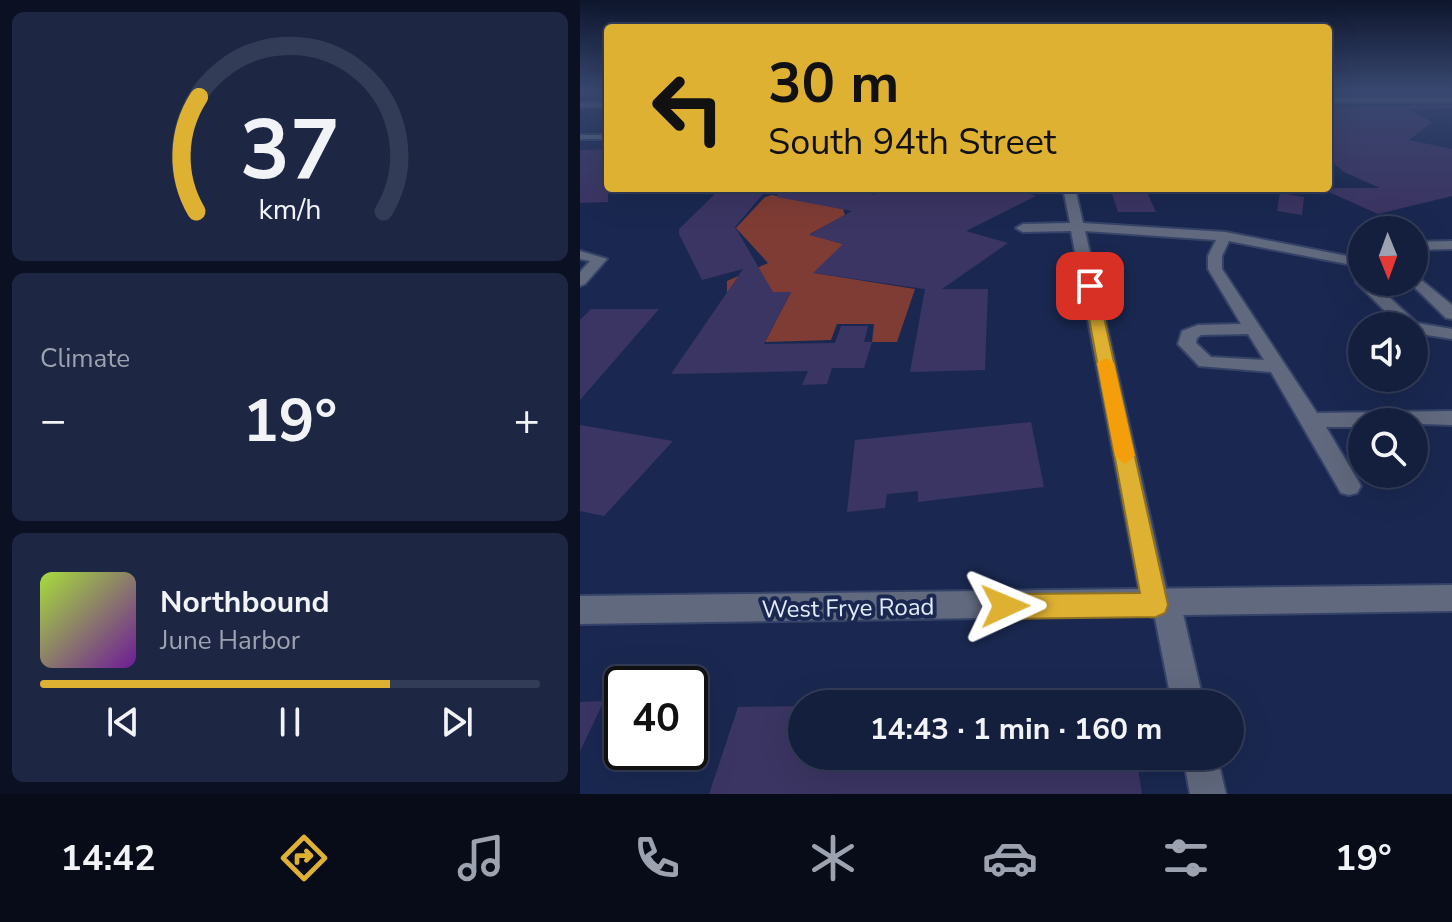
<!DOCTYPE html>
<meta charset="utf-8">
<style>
:root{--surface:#141e3d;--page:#1d2744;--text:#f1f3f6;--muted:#9da2b0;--line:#333c57;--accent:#deb133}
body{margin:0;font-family:"Nunito Sans",sans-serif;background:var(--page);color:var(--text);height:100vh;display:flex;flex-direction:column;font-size:30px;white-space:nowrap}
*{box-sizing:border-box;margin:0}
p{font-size:26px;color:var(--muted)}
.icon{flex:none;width:44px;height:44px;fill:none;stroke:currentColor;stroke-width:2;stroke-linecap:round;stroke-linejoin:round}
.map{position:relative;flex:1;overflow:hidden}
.side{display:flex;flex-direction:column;gap:12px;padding:12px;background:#0b1022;width:580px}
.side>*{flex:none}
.banner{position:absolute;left:24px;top:24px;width:728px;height:168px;border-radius:8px;box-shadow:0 8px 32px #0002,0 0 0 2px var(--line);background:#deb133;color:#111;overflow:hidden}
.needle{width:52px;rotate:179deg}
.buttons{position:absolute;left:768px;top:216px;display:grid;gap:16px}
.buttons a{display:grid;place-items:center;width:80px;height:80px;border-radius:50%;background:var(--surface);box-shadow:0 8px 32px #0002,0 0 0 2px var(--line);font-size:40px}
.speed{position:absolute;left:24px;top:666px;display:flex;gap:16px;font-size:40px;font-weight:700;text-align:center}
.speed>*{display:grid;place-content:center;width:104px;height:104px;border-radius:50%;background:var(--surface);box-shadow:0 8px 32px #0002,0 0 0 2px var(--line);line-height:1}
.speed .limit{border:4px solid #111;border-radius:12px;background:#fff;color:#111}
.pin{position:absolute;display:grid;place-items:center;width:68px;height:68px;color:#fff;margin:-34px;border-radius:16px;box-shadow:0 4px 12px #0006}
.me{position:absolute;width:88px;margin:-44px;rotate:89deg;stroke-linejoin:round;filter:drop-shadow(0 0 6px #0008)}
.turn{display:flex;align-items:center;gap:28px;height:168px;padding:0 32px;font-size:36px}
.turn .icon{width:104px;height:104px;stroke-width:2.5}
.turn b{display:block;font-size:56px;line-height:68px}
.big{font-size:60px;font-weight:700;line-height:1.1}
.side .tile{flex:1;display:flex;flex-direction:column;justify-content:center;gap:12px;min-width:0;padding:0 28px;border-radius:12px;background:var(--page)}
.side .dial{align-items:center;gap:0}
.dial svg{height:208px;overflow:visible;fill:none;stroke:var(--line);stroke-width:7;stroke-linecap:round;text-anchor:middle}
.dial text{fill:var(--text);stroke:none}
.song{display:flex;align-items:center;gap:24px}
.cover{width:96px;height:96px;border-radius:12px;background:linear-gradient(135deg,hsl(80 70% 55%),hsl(280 70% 35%))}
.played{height:8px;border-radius:4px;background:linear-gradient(90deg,var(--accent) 70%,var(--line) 70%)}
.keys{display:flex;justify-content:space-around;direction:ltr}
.heat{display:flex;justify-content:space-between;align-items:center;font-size:44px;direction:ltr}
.trip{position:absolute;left:208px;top:690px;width:456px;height:80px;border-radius:40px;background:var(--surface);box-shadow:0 8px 32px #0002,0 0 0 2px var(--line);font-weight:700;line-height:80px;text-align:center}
.menu{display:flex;height:128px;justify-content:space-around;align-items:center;background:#080c18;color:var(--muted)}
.menu .icon{width:56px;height:56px}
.menu .on{color:var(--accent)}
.menu b{font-size:36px;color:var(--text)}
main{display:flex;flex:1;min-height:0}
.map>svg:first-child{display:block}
</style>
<main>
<section class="side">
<div class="tile dial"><svg viewBox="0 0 100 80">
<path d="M14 69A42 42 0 1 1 86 69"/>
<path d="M14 69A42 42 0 0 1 15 25" stroke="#deb133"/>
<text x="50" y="56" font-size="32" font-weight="700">37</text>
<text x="50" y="72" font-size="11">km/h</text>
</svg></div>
<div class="tile"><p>Climate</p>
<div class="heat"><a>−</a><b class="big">19°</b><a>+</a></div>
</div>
<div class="tile">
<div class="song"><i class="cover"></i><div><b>Northbound</b><p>June Harbor</p></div></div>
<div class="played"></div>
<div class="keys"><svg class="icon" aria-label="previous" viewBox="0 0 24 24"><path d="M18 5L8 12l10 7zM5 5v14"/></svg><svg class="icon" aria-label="pause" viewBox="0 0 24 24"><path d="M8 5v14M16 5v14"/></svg><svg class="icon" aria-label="next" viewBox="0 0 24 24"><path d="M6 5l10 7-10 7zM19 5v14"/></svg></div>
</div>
</section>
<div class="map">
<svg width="872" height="794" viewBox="0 0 872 794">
<rect width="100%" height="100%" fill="#1a2851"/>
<!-- green -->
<path fill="#7f3c35" d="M 192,195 L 263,209 L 265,215 L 230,234 L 266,245 L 234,273 L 335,289 L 317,342 L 292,342 L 294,324 L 257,324 L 251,340 L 185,342 L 211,292 L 147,292 L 147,281 L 188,263 L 156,228 L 185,197 Z"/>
<!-- building -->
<g fill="#3b3563">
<path d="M 872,105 L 872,109 L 827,109 L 852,122 L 829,140 L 872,149 L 872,196 L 798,214 L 740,188 L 800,188 L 764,172 L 748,159 L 748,107 Z"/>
<path d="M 28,149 L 28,202 L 0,203 L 0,150 Z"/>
<path d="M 141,188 L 188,188 L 155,227 L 193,292 L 211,292 L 184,344 L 255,343 L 261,326 L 288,326 L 284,342 L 292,342 L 284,368 L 252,368 L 247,384 L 222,385 L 228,371 L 91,374 L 163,269 L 122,280 L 99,234 L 99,229 Z"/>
<path d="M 198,188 L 258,188 L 295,195 L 296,188 L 431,188 L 456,196 L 386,231 L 428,243 L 362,289 L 408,289 L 405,370 L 330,372 L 345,289 L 233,273 L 263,244 L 229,235 L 272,211 L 197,197 Z"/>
<path d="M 530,188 L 565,188 L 576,212 L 538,212 Z"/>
<path d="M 700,193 L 724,197 L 722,215 L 697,211 Z"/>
<path d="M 11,309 L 79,309 L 0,400 L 0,320 Z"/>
<path d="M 451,422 L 464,487 L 338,502 L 338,491 L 307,494 L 305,508 L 267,512 L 275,440 Z"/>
<path d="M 0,425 L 93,441 L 24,516 L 0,511 Z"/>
<path d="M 24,701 L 0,751 L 0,702 Z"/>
<path d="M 222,706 L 222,756 L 556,756 L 562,794 L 129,794 L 158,707 Z"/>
</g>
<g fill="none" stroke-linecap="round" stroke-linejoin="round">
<!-- service casing -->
<g stroke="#364369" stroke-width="4">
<rect id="service" x="0" y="135" width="28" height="4"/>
</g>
<!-- minor casing -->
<g stroke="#364369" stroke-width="4">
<g id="minor">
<rect x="748" y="98" width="124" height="4"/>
<rect x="0" y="103" width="28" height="4"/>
<path d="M 483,188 L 495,188 L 503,223 L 645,232 L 772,257 L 774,260 L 767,264 L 649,241 L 642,256 L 642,269 L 737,413 L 872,411 L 872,425 L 782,422 L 782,427 L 746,427 L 781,486 L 777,493 L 769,495 L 761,493 L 691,372 L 619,366 L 598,344 L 602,331 L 618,325 L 661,324 L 628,269 L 628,256 L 636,240 L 505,231 L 587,592 L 597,595 L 601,605 L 624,704 L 592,704 L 575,618 L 566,615 L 562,605 L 491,231 L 443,232 L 436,228 L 443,224 L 490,223 ZM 668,334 L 684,360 L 631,357 L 616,343 L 617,338 L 621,335 Z"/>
<path d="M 872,241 L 872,249 L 834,250 L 834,242 Z"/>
<path d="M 0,251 L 27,259 L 5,284 L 0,286 L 0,272 L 10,261 L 0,259 Z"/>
<path d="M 834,274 L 872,305 L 872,319 L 866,318 L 829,282 L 834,282 Z"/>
<path d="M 782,278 L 782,282 L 793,282 L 837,323 L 872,329 L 872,339 L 834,333 L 834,326 L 820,326 L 776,282 Z"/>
<path d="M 603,756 L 637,756 L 646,794 L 610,794 Z"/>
</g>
</g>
<!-- tertiary casing -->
<g stroke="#364369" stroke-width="4">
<path id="tertiary" d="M 872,585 L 872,611 L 0,624 L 0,596 Z"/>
</g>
<!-- service -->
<use href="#service" fill="#61697e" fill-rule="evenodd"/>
<!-- minor -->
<use href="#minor" fill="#61697e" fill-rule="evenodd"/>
<!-- tertiary -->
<use href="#tertiary" fill="#61697e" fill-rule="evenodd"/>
</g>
<!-- sky -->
<linearGradient id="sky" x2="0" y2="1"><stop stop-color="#0e162d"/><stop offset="0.45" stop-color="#384870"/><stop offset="1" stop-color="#384870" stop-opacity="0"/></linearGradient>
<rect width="872" height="202" fill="url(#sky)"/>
<!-- route -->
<path fill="#deb133" stroke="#907321" stroke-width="2" d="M 510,282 L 517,286 L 588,605 L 585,613 L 576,617 L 425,619 L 415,615 L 412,606 L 415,598 L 425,594 L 560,593 L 503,286 Z"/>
<!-- slow -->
<path fill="#f59e0b" d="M 526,358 L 534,363 L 555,456 L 545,464 L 535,456 L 517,363 Z"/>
<g text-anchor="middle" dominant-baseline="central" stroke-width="8" stroke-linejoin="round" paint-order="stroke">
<!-- near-street labels -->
<g font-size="24" fill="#e3eafa" stroke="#1a2851">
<text transform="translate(268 608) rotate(-1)">West Frye Road</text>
</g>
</g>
</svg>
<div class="buttons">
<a><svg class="needle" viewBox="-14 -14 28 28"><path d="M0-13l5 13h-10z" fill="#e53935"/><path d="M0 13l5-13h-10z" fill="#9da2b0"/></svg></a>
<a><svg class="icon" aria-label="sound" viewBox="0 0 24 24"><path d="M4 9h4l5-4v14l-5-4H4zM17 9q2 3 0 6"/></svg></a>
<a><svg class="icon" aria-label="search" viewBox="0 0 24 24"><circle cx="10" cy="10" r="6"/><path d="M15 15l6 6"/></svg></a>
</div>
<div class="speed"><div class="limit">40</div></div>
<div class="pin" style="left:510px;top:286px;background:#d93025"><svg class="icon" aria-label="arrive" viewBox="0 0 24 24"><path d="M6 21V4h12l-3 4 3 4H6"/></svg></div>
<svg class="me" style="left:425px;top:606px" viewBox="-20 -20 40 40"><path d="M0-17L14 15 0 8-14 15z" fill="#deb133" stroke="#fff" stroke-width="4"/></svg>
<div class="trip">14:43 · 1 min · 160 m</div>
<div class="banner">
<div class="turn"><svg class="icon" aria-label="left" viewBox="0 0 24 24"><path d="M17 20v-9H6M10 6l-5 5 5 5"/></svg><div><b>30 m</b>South 94th Street</div></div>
</div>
</div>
</main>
<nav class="menu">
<b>14:42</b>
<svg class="icon on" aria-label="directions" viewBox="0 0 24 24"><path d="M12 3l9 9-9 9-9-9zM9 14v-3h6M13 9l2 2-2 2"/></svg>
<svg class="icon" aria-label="music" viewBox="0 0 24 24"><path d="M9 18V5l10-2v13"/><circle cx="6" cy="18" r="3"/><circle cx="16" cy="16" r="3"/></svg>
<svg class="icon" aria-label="phone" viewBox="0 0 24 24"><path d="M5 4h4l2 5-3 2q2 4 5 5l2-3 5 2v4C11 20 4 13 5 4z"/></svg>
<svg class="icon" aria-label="climate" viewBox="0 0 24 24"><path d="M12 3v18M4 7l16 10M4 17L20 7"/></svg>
<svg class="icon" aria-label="car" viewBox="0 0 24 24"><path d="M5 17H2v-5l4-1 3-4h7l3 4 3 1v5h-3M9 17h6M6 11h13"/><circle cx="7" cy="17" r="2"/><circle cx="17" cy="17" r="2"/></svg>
<svg class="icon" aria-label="filters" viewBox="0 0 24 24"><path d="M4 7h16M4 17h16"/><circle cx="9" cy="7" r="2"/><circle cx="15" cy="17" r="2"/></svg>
<b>19°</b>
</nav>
